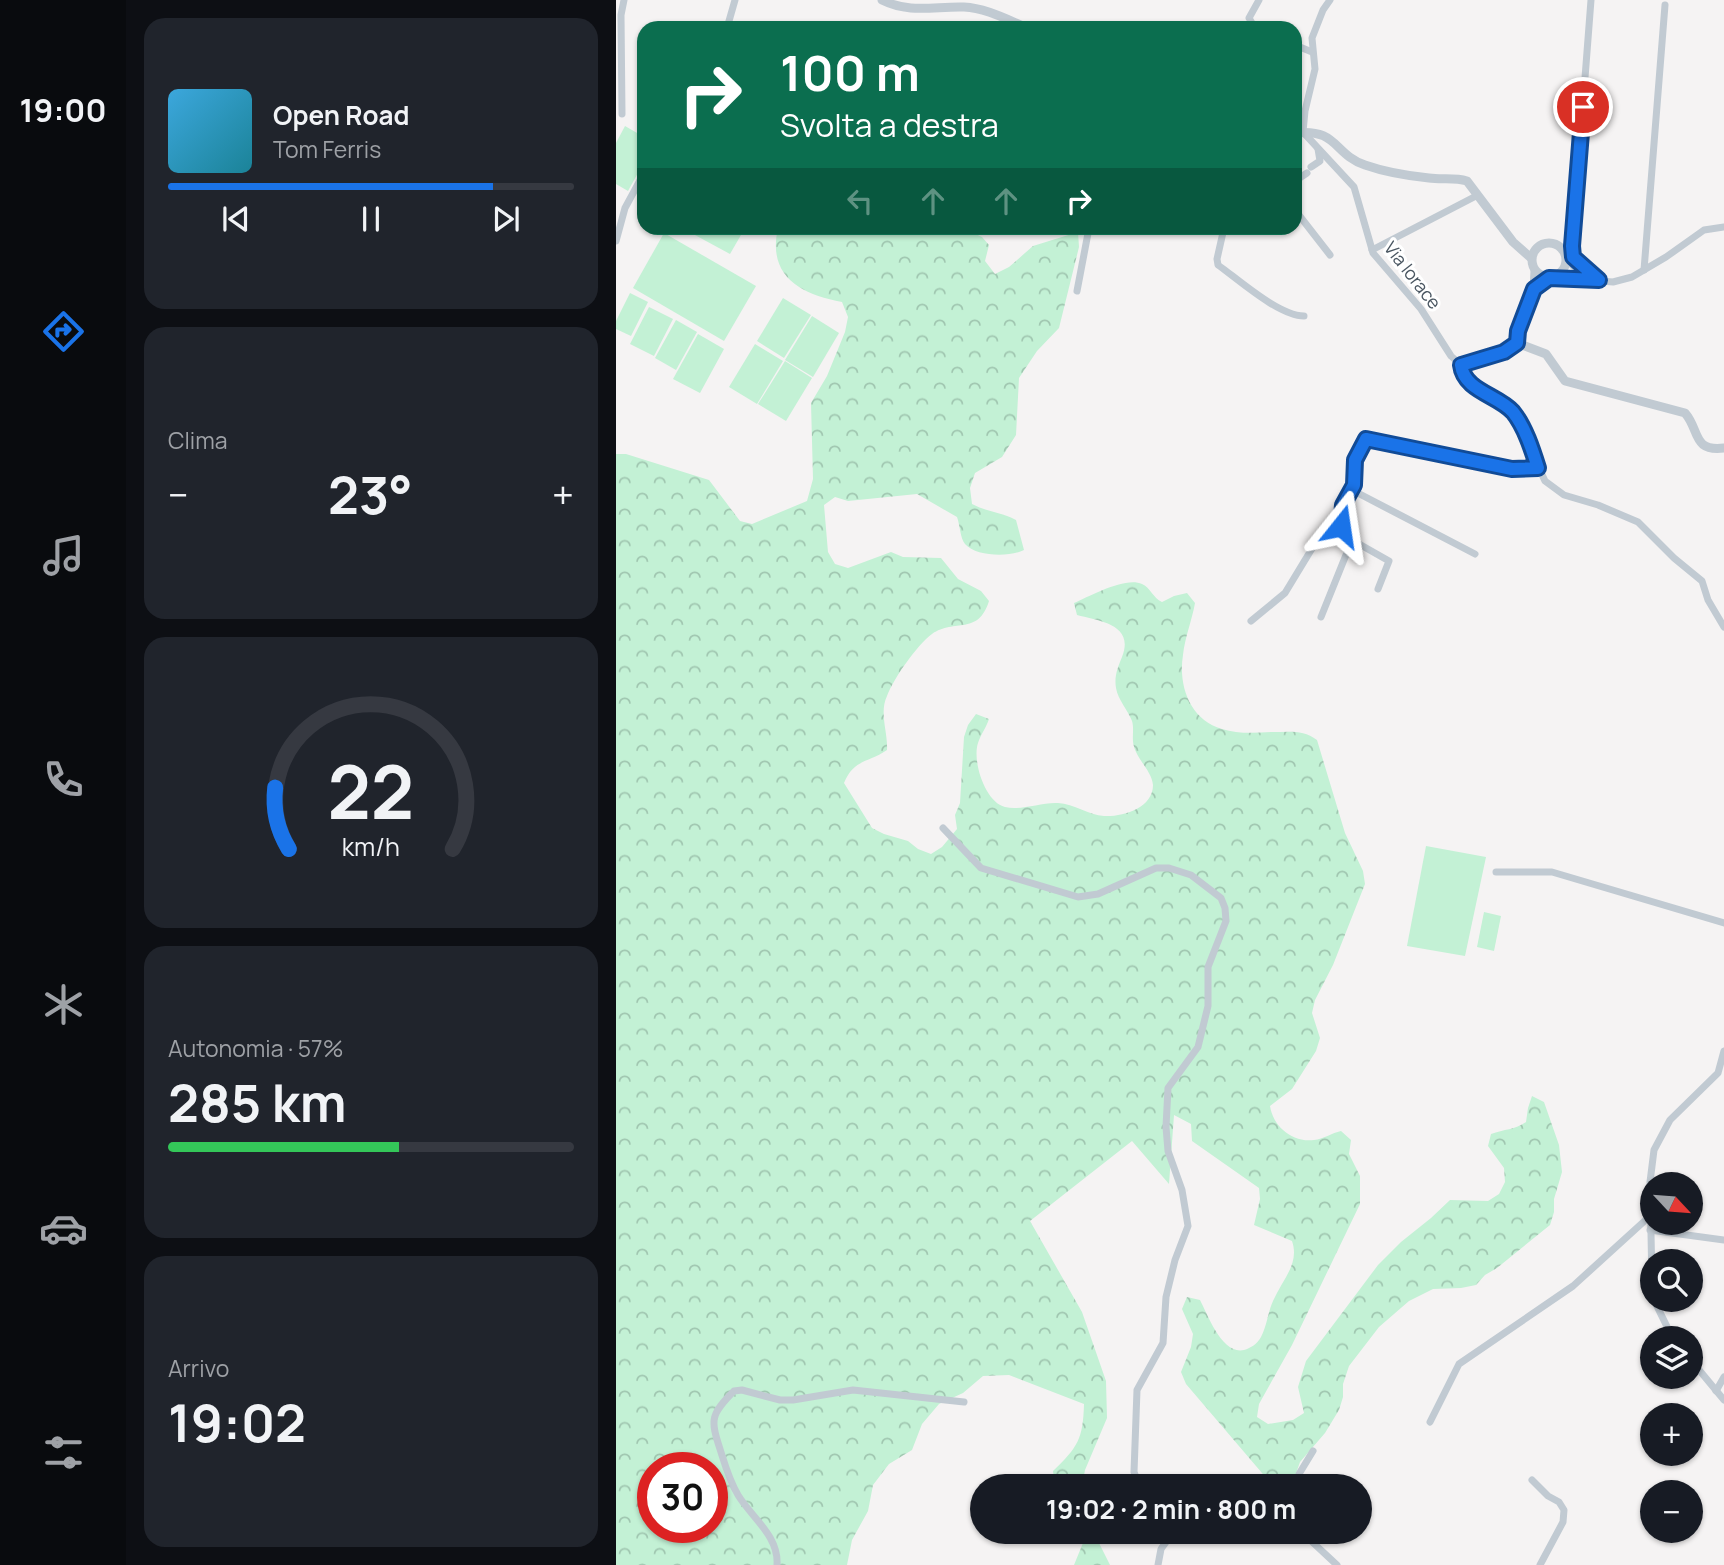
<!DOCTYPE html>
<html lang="it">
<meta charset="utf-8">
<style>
:root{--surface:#171b24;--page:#20242c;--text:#f1f3f6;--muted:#9ea1a6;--line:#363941;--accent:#1a73e8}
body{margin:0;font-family:Manrope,sans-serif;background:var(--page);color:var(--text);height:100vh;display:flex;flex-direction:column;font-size:26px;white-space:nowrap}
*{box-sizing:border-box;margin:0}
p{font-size:23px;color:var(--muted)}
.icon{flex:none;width:38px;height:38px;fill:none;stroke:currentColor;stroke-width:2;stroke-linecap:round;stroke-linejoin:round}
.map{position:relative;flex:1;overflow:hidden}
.details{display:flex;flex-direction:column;gap:18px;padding:18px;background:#0d0f14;width:490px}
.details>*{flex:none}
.top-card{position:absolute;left:21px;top:21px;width:665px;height:214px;border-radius:21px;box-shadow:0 2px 5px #0004;background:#0b6e4f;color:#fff;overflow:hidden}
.needle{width:46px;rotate:116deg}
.buttons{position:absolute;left:1024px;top:1172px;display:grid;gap:14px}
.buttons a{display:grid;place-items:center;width:63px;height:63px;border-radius:50%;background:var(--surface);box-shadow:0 2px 5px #0004;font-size:35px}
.speed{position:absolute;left:21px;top:1452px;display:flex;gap:14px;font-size:35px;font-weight:700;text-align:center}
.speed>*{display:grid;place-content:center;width:91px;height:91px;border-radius:50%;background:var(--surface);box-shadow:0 2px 5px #0004;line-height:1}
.speed .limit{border:10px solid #d22;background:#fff;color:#111}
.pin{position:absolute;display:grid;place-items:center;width:60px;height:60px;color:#fff;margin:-30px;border:4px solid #fff;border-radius:50%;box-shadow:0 2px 7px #0007}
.me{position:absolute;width:77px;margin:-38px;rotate:15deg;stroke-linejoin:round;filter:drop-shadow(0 0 5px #0008)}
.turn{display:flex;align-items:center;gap:24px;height:147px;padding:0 28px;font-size:32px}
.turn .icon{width:91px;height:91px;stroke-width:2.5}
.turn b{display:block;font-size:49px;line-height:60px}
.lanes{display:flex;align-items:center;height:66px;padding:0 28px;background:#0003;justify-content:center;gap:35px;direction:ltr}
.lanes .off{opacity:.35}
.big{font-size:52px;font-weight:700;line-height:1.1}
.details .card{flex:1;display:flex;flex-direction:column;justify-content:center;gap:10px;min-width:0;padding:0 24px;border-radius:21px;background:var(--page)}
.details .dial{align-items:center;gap:0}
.dial svg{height:182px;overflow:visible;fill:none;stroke:var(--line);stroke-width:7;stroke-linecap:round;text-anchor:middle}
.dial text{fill:var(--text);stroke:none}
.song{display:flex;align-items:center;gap:21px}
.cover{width:84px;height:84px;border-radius:10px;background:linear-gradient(135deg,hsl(200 70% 55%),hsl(190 70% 35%))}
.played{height:7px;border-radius:4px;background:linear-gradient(90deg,var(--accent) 80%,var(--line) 80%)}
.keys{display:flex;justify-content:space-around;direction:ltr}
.heat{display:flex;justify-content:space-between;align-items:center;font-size:38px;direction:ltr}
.charge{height:10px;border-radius:5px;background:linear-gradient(90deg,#34c759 57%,var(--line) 0)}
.trip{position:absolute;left:354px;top:1474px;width:402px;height:70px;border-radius:35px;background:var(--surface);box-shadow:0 2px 5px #0004;font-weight:700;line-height:70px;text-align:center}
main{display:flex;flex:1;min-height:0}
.tab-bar{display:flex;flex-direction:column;width:126px;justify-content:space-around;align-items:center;background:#090b0e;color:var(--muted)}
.tab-bar .icon{width:49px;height:49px}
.tab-bar .current{color:var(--accent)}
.tab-bar b{font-size:32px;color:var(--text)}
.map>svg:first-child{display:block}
</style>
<main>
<nav class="tab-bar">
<b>19:00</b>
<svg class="icon current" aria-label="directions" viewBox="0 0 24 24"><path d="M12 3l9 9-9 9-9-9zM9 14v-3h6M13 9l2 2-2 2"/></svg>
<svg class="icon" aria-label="music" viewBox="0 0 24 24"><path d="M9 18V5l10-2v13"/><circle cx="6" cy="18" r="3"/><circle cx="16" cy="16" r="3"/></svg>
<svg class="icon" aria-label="phone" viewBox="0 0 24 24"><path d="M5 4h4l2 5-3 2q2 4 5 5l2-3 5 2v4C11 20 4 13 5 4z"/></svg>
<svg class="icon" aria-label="climate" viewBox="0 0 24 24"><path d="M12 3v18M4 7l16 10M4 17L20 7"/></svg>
<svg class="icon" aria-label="car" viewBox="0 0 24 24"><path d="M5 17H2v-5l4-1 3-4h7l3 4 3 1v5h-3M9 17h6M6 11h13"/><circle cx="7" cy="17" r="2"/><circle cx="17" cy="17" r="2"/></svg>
<svg class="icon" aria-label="filters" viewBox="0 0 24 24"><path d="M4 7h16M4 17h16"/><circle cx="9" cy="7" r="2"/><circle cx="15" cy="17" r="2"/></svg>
</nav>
<section class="details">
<div class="card">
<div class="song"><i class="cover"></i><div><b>Open Road</b><p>Tom Ferris</p></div></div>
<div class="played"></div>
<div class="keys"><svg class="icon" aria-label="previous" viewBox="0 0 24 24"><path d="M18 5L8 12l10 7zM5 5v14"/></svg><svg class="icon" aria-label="pause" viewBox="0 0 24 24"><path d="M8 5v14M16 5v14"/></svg><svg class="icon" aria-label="next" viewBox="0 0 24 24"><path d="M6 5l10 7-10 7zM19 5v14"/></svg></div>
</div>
<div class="card"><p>Clima</p>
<div class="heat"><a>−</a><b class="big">23°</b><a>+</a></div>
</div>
<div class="card dial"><svg viewBox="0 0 100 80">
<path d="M14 69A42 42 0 1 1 86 69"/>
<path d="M14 69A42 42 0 0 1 8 42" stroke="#1a73e8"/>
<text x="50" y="56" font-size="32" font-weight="700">22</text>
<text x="50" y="72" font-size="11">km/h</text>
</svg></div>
<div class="card"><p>Autonomia · 57%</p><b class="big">285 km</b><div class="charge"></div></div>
<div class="card"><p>Arrivo</p><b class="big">19:02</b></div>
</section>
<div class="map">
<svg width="1108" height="1565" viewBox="0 0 1108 1565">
<defs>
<pattern id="forest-crowns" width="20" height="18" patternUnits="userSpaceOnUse" patternTransform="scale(1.75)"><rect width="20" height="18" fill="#c3f1d5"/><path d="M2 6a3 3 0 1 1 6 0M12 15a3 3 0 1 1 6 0" fill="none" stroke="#a0c6b0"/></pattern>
</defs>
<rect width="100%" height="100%" fill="#f5f3f3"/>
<!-- forest -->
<g fill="url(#forest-crowns)" fill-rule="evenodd">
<path d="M 162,228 L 347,228 L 366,237 L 373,245 L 369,261 L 379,274 L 393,267 L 417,246 L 462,232 L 463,247 L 443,328 L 421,351 L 403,378 L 400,435 L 386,457 L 359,473 L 354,488 L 356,504 C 371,512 385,512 400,520 L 408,550 C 395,557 360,557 349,544 C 344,538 344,525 341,517 L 301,494 L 232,501 L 219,497 L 208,505 L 212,552 L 219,564 L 232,568 L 275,552 L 287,557 L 325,558 L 342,579 L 365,591 L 373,601 C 362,636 339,618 316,634 C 301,645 278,678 271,696 C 263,713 272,732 271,750 C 252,763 238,759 228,783 L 256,828 L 268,834 L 292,841 L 302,849 L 315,854 L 326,847 L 341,829 L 339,815 L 344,803 L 348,737 L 352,725 L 360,714 L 373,719 C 370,728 365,734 362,743 C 356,761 369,802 389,807 C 405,811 425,802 442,803 C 458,804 473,815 488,816 C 507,817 537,808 537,785 C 536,773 525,763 520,752 C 514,740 519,731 516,721 C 512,710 502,700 500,688 C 498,676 502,667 506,657 C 519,624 483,621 461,615 L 458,603 C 474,596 510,576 526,584 C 534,587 537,598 546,602 L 558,596 L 571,593 L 579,603 C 576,620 569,637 567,655 C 562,686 574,720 606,729 C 621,734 639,733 655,732 C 672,732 687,729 701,740 L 729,833 L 747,871 L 749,884 L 717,965 L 699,1000 L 696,1013 L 704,1038 L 700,1051 L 676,1089 L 654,1106 C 657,1126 676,1143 698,1140 C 707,1139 716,1133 725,1131 L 735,1140 L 733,1154 L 744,1176 L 744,1204 L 676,1345 L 643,1404 L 641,1417 L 652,1424 L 677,1420 L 688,1413 L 682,1387 L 690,1361 L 762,1265 L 785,1242 L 815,1218 L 834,1200 L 872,1201 L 883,1194 L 889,1182 L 888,1168 L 872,1146 L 875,1134 C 888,1129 899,1130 910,1122 L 912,1108 L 916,1096 L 928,1102 L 943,1145 L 946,1172 L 938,1199 L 938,1212 L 934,1225 L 881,1268 L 869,1275 L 860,1285 L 845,1288 L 817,1289 L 793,1301 L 763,1327 L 733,1366 L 727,1384 L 727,1397 L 723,1410 L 709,1433 L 684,1462 L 677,1482 L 677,1486 L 657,1486 L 570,1384 L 565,1372 L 575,1347 L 577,1334 L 566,1309 L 571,1297 L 584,1300 C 592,1315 606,1355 628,1350 C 635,1348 641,1344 645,1337 C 651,1326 652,1312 657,1301 C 666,1280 684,1264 676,1241 L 638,1225 L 644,1199 L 643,1188 L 576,1141 L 575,1124 L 558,1115 L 553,1184 L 516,1141 L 414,1221 L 466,1312 L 490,1381 L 491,1418 L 469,1470 L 466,1486 L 439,1486 L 437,1471 C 462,1447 467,1439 468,1404 L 393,1375 L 367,1376 L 347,1393 L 323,1404 L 306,1424 L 296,1450 L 273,1464 L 257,1485 L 252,1511 L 236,1540 L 231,1565 L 0,1565 L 0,454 L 10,454 L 93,480 L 124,521 L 136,524 L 191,501 L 197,479 L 195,403 L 211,376 L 229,332 L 232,317 L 226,302 C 184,294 151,276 162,228 ZM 37,1468 L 96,1468 L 96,1528 L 37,1528 Z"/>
<path d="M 467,1531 L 477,1531 L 494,1565 L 458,1565 L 469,1538 Z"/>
</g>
<!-- pitch -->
<g fill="#c3f1d5">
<path d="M 9,126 L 28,137 L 28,162 L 12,191 L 0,184 L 0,143 Z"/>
<path d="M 66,228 L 129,228 L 114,254 Z"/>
<path d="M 48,233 L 140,286 L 108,341 L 17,288 Z"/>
<path d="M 14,293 L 32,302 L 15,336 L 0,329 L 0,321 Z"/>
<path d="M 167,298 L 195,315 L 168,358 L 141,341 Z"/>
<path d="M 33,307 L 57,319 L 38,356 L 14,344 Z"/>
<path d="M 196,316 L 223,333 L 197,377 L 169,360 Z"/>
<path d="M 60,320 L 81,332 L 60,370 L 39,358 Z"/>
<path d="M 82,334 L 108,349 L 84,393 L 57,379 Z"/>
<path d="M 139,344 L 167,361 L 141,404 L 113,387 Z"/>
<path d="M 169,361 L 196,378 L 170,421 L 142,404 Z"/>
<path d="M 810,846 L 870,857 L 849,956 L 791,946 Z"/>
<path d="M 868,912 L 885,916 L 878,951 L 861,947 Z"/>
</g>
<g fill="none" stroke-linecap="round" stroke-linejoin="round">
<!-- minor -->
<g stroke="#c1cad2" stroke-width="7">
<path d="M 714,0 L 707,10 L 696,38 L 699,69 L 689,111 L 687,132 L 738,187 L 757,253 L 805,309 L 835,356 L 845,365"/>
<path d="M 975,0 L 956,246 L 957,257 L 983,280"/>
<path d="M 111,28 L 119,0"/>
<path d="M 639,28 L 633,18 L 643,0"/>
<path d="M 679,45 L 696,52"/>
<path d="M 6,114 L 5,15 L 8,0"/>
<path d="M 695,167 L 704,161 L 702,149"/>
<path d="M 679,184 L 682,179 L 691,173"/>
<path d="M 679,210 L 714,255"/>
<path d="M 608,228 L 601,259 L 602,265 C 623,280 663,316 688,316"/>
<path d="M 0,241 L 9,208 L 28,173"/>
<path d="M 756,250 L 862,195"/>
<path d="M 950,259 L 963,272 L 973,278"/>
<path d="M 1028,270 L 1049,5"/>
<path d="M 937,277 L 997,282 L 1016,277 L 1050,257 L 1088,230 L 1108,227"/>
<path d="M 461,291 L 473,228"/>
<path d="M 901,343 C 884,355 864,356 845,365 C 849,390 881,396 897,412 L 929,481 L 948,495 L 982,505 L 1022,522 L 1058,558 L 1086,581 L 1092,600 L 1108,627"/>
<path d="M 736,490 L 859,554"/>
<path d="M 736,540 L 773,561 L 762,589"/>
<path d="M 705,617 L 736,540 L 734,536 L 724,530"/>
<path d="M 635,621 L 669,593 L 703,537 C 709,532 717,535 724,530 L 727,505 L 738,485 L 739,460 L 750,438 L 896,469 L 922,468"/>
<path d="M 327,828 L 365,868 L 462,897 L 482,894 L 540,868 L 553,868 L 575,875 L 605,898 L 609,908 L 610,921 L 592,967 L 592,1006 L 582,1047 L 552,1088 L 550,1127 L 552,1151 L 566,1190 L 572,1226 L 559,1260 L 550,1297 L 547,1343 L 521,1390 L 518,1472 L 520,1477 L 535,1486"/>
<path d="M 880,872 L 936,872 L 1108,923"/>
<path d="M 1034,1230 L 1108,1240"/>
<path d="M 1036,1284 L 1034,1182 L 1038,1150 L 1054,1120 L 1102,1073 L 1108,1051"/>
<path d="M 1038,1300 L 1057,1339"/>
<path d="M 1074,1359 L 1108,1400"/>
<path d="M 1100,1391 L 1108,1377"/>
<path d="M 814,1422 L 843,1364 L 957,1286 L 1034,1216"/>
<path d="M 916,1480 L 932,1496 L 943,1502 L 948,1510 L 947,1522 L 924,1565"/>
<path d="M 685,1486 L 683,1474 L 697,1451"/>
<path d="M 691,1531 L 692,1538 L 721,1565"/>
<path d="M 161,1565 C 163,1536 136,1518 122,1495 C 113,1480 109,1465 104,1449 C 94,1419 95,1414 118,1391 L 126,1390 L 164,1400 L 177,1400 L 237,1390 L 348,1402"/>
<path d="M 542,1565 L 545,1549 L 558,1531"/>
</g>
<!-- tertiary -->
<g stroke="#c1cad2" stroke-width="9">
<path d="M 266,0 C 294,14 319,6 348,7 C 370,8 392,20 412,28"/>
<path d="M 679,133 C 722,128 717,154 749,165 C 769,172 793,176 813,178 C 826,180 838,177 851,181 L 897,242 L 915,258"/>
<circle cx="933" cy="260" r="17"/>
<path d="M 919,271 L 918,289 L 902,331 L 901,343 L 930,354 L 949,381 L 1069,413 C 1084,430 1076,452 1108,448"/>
</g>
</g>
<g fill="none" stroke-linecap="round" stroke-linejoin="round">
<!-- route casing -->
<g stroke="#114b97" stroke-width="18">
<path id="route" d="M 725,526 L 727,505 L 738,485 L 739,460 L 750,439 L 896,469 L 922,468 C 916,449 909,427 897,412 C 882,395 848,391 845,365 L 888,352 L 901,343 L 902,331 L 918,289 L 933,278 L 983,280 L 957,257 L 956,246 L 967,107"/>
</g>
<!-- route -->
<use href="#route" stroke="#1a73e8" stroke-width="12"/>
</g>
<g text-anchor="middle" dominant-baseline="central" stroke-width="6" stroke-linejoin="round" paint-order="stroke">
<!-- street labels -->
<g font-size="18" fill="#4a5661" stroke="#fff">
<text transform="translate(797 275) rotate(52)">Via Iorace</text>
</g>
</g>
</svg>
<div class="buttons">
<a><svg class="needle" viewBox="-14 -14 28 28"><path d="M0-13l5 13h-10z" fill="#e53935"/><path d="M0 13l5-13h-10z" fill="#9ea1a6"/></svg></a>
<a><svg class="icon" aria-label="search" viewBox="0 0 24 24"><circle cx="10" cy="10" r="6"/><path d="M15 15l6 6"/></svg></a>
<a><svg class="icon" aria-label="layers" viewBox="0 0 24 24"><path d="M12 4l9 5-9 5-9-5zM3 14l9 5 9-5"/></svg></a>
<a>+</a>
<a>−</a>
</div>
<div class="speed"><div class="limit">30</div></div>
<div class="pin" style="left:967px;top:107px;background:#d93025"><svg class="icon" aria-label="arrive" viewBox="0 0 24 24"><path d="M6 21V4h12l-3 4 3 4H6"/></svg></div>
<svg class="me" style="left:725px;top:526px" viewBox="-20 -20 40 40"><path d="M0-17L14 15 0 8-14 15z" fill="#1a73e8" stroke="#fff" stroke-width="4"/></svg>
<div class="trip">19:02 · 2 min · 800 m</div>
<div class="top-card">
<div class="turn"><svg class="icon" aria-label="right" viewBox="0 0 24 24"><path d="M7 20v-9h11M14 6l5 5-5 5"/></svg><div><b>100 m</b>Svolta a destra</div></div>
<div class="lanes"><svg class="icon off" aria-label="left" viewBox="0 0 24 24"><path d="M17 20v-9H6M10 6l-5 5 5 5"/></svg><svg class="icon off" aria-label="ahead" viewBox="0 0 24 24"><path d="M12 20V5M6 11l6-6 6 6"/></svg><svg class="icon off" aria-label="ahead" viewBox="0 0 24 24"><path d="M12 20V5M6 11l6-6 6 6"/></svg><svg class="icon" aria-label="right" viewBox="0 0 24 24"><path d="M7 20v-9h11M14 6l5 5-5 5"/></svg></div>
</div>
</div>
</main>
